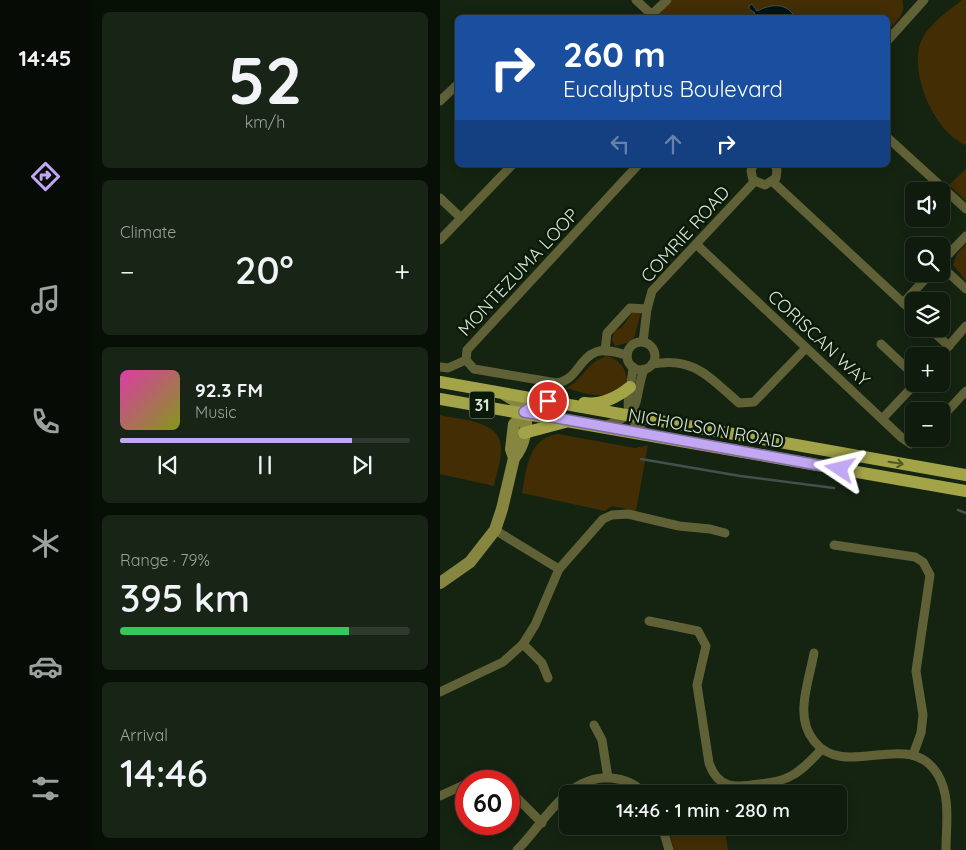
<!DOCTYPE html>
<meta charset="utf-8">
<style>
:root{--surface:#0f1b0d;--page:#182416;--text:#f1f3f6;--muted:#9ba19d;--line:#2f392e;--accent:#c2a7f2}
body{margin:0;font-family:Quicksand,sans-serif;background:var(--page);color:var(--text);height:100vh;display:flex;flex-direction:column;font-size:19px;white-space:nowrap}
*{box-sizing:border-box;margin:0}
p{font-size:16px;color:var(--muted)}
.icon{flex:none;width:28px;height:28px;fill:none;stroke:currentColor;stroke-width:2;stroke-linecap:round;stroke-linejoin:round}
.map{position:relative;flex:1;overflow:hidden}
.side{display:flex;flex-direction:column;gap:12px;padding:12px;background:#080f07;width:350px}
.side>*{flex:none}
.banner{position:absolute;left:15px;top:15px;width:435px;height:152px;border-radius:8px;box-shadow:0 2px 12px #0003,0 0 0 1px var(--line);background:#1a4fa0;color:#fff;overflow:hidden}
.fabs{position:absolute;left:465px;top:182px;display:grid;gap:10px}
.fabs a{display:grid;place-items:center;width:45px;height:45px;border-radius:8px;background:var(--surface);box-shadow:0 2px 12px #0003,0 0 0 1px var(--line);font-size:25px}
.speed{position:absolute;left:15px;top:770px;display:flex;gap:10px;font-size:25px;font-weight:700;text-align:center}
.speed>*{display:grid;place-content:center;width:65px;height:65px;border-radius:50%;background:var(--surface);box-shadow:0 2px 12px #0003,0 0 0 1px var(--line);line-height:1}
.speed .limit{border:8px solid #d22;background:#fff;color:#111}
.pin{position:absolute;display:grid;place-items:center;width:42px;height:42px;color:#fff;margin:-21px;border:2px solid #fff;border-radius:50%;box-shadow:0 1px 5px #0007}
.me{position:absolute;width:55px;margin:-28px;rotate:280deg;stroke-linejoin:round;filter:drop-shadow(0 0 4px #0008)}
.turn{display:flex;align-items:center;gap:18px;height:105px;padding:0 25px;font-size:22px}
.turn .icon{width:65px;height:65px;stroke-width:2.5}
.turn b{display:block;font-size:35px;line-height:42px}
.lanes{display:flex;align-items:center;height:48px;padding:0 25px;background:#0003;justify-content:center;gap:25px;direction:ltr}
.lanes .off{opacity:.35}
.big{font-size:38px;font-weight:600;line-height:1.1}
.side .tile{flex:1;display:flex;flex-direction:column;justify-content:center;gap:8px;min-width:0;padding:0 18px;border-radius:8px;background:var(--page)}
.side .dial{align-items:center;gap:0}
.dial b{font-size:65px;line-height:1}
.song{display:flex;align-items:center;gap:15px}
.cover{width:60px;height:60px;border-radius:8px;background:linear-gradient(135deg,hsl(320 70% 55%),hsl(70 70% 35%))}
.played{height:5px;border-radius:2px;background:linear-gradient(90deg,var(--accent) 80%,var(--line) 80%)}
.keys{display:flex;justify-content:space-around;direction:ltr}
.heat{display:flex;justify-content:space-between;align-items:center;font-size:28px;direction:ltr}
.charge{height:8px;border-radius:4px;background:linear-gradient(90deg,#34c759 79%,var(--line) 0)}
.trip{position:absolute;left:119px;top:785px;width:288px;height:50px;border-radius:8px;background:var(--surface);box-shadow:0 2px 12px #0003,0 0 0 1px var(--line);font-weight:600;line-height:50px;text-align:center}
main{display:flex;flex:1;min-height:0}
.tab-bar{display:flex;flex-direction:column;width:90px;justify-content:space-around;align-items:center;background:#060b05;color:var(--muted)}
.tab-bar .icon{width:35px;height:35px}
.tab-bar .current{color:var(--accent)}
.tab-bar b{font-size:22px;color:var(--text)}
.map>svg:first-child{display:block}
</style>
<main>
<nav class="tab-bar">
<b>14:45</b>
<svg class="icon current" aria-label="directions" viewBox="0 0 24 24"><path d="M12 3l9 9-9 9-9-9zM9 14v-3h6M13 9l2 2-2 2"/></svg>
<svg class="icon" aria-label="music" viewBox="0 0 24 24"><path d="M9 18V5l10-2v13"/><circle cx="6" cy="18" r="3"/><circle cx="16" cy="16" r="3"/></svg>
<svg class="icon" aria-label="phone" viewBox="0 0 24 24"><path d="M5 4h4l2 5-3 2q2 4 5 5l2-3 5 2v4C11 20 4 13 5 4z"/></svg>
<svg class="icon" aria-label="climate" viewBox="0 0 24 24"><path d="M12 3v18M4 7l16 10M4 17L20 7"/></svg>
<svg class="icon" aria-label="car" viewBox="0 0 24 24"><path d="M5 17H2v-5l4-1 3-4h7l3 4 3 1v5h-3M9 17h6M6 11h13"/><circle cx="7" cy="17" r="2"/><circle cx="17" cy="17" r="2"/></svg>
<svg class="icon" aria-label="filters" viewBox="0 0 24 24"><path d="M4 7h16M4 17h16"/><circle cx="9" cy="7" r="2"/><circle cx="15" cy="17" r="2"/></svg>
</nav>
<section class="side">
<div class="tile dial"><b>52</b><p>km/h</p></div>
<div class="tile"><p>Climate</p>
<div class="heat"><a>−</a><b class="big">20°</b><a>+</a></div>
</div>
<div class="tile">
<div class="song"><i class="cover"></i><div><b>92.3 FM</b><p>Music</p></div></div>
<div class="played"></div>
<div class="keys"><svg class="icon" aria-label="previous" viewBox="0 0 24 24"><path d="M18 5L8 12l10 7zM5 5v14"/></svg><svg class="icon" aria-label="pause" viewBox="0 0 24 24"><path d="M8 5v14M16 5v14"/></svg><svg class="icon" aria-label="next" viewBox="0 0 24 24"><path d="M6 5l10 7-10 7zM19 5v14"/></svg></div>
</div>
<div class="tile"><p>Range · 79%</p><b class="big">395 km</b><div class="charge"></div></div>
<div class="tile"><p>Arrival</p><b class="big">14:46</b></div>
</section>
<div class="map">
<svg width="526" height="850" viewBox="0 0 526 850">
<rect width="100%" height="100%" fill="#142411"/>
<!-- green -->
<g fill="#422d05">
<path d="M 232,0 L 462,0 C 467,14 456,21 448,30 L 448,18 L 212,18 Z"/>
<path d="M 522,0 L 526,0 L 526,145 C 494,133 466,68 483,37 C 492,22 508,11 522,0 Z"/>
<path d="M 526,169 L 526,201 L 509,185 Z"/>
<path d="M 526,244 L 526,281 L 513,265 L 517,254 Z"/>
<path d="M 193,312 L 201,312 L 195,335 L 191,342 L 175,346 L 172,340 L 174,331 L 181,328 Z"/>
<path d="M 168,356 C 180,361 185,367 187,379 C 178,405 146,394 126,388 C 143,380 148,360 168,356 Z"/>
<path d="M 0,415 C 20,420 60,420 61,447 C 62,460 56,474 54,486 L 0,474 Z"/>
<path d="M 118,434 L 195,448 L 208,445 L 196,511 L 172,506 L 165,511 L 82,493 C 87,468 88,438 118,434 Z"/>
<path d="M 228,826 L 284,826 L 288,850 L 234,850 Z"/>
</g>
<!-- water -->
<path fill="#001215" stroke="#415150" d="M 312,4 L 317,11 C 331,4 346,2 355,17 L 311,17 L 315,13 L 309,9 L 309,6 Z"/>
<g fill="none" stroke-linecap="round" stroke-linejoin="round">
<!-- stream -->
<g stroke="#415150" stroke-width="2.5">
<path d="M 201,459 L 300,476 L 394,488"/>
<path d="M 518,510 L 526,513"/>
</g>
<!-- street -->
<g stroke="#606137" stroke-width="9">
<path d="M 196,0 L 211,14"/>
<path d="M 208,18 L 227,0"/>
<path d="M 448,40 L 484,0"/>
<path d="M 0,101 L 18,84"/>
<path d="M 448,138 L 526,209"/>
<path d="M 313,165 L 311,171 L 313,180 L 325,185 L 336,178 L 337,170 L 335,165"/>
<path d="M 333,182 L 474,313"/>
<path d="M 0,198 L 21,218"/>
<path d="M 0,240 L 72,165"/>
<path d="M 256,244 L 462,438 L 471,444 L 482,439"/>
<path d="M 501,262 L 526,236"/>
<path d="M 501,266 L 526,289"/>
<path d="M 463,303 L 490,274"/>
<path d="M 490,329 L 509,346"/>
<path d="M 203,342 L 207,309 L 212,291 L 315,181"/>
<circle cx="201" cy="356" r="14"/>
<path d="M 441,344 L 474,375"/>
<path d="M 165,351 L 167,333 L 190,308 L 207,309"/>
<path d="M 187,355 C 178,353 165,348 156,352 C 139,358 137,380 117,383 L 34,369 L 26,360 L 27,350 L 198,165"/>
<path d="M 500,356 L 526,326"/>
<path d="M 212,364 C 254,356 270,378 299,403 L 314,402 L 366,348"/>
<path d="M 0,367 L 8,368 L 26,360"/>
<path d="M 193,367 C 191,397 177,413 207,434"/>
<path d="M 501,418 L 526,391"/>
<path d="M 442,419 L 475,384"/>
<path d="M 164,426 C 205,412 192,404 204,369"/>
<path d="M 55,530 L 119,569"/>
<path d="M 394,545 L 475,557 L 483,562 L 490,575 L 476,671 L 483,715 L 481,733 L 473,755"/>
<path d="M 209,621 L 258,631 L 266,646 L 257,685 L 269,763 C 278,789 295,788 319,784 C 329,783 339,782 349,777 C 362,771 371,760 381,750"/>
<path d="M 83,644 L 102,663 L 108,678"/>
<path d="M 374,653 C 371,670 365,688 364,705 C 363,718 366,731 374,741 C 406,782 469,726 498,775 C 511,797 506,825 506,850"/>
<path d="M 0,692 L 63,662 L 83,644 L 95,625 L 119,569 L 163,519 L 172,515 L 188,514 L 239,526 L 270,529 L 285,533"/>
<path d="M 154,725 L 162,740 L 168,778"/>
<path d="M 34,781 L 49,777 L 62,781"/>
<path d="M 69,790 L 102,823"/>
<path d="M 0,796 L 26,784"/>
<path d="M 222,826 L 229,850"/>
<path d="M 77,850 C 105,823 126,775 171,778 C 184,779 196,784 205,794"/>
</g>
<!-- secondary -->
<g stroke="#868641" stroke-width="12">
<path d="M 64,394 C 70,398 79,402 83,409 C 90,423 84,447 74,458"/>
<path d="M 0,583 L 30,562 L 55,530 L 62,509 L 74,458 L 71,449 L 74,424 L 94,405 L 108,401"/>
</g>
<!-- primary -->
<g stroke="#a3a347" stroke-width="12">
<path d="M 0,382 L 526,475"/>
<path d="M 0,399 L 526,491"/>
<path d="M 144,403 C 160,406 178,397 190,387"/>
<path d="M 84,433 L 125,422"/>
</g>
</g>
<!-- one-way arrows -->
<defs><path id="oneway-shaft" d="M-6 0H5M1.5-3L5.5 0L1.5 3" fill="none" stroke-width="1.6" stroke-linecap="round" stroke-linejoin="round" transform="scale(1.25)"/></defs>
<use stroke="#4f5824" href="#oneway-shaft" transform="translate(456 463) rotate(10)"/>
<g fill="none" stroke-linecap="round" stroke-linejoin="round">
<!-- route casing -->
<g stroke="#7e6d9d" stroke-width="12">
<path id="route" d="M 108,401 L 94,405 L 84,412 L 400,469"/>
</g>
<!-- route -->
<use href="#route" stroke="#c2a7f2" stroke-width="9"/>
</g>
<g text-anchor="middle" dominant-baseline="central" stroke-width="5" stroke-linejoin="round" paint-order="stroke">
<!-- shield labels -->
<rect fill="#0b1a08" stroke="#9ba79a" stroke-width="1" x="29.5" y="391.5" width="25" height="27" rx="4"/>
<g font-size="16" font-weight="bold" fill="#d9e4d8">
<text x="42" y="405">31</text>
</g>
<!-- street labels -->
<g font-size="18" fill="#d9e4d8" stroke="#0b1a08">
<text transform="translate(245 234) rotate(-48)">COMRIE ROAD</text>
<text transform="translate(78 272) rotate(-47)">MONTEZUMA LOOP</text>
<text transform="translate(379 338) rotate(43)">CORISCAN WAY</text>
<text transform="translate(266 428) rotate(10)">NICHOLSON ROAD</text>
</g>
</g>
</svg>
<div class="fabs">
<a><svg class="icon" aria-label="sound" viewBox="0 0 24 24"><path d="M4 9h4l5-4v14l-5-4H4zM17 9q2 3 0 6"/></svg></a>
<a><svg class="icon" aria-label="search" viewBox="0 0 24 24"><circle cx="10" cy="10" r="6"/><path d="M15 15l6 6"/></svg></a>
<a><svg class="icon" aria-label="layers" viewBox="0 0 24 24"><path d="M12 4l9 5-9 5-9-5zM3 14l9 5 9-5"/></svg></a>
<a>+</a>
<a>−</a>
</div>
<div class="speed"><div class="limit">60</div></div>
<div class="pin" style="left:108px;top:401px;background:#d93025"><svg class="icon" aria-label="arrive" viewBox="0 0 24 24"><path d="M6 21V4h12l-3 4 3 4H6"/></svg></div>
<svg class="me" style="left:400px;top:469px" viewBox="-20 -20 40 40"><path d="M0-17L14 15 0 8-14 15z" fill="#c2a7f2" stroke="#fff" stroke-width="4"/></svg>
<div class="trip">14:46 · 1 min · 280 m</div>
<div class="banner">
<div class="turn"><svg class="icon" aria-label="right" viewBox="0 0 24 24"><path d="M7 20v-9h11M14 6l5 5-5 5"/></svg><div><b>260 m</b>Eucalyptus Boulevard</div></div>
<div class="lanes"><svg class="icon off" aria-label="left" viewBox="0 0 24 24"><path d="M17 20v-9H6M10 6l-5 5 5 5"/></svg><svg class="icon off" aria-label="ahead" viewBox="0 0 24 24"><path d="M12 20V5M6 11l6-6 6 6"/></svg><svg class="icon" aria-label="right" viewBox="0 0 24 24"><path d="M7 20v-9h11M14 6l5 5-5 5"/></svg></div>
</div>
</div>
</main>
